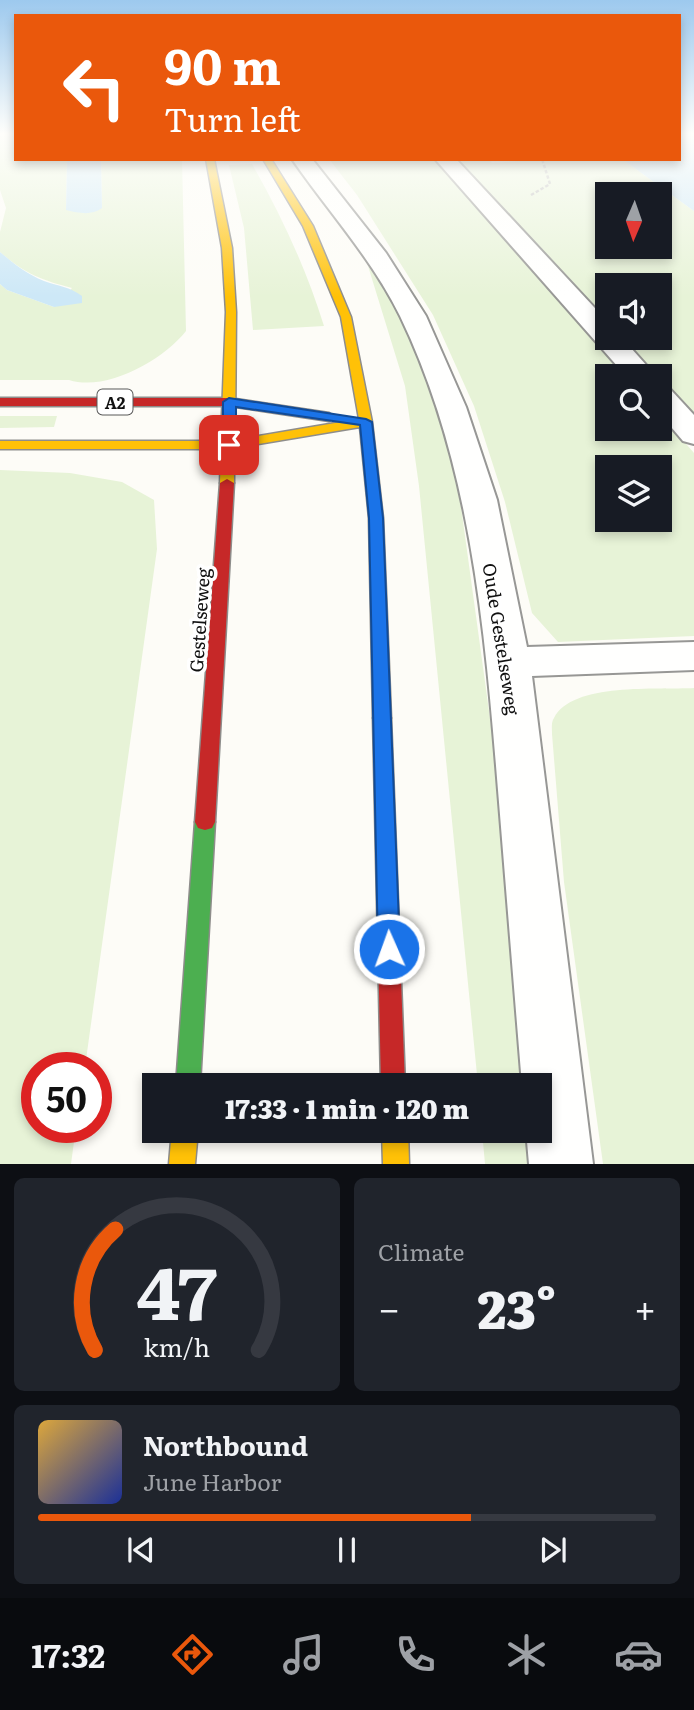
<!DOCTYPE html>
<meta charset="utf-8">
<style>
:root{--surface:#171b24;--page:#20242c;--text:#f1f3f6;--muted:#9ea1a6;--line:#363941;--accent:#ea580c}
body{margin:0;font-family:Literata,serif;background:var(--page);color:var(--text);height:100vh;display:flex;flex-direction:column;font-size:26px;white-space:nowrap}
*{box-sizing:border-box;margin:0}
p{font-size:23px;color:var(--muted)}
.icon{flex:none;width:38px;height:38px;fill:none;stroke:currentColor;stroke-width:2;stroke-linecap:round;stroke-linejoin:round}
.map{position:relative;height:1164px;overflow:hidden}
.panel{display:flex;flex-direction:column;gap:14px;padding:14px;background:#0d0f14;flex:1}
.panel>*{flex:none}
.guide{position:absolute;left:14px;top:14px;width:667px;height:147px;border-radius:0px;box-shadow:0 4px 10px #0003;background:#ea580c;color:#fff;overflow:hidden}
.needle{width:46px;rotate:182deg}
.fabs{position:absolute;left:595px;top:182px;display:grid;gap:14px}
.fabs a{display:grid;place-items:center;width:77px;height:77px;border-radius:0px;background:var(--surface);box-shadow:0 4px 10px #0003;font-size:35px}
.speed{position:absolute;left:21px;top:1052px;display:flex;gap:14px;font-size:35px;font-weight:700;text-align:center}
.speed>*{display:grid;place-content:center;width:91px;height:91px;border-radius:50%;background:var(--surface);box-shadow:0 4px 10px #0003;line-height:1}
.speed .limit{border:10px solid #d22;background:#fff;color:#111}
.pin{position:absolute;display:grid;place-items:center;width:60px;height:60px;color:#fff;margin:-30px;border-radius:14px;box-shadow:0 4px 10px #0006}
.me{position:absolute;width:77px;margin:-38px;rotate:358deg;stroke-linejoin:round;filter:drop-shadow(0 0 5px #0008)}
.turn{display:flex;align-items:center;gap:24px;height:147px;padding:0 35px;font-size:32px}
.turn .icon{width:91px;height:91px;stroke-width:2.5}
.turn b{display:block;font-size:49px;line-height:60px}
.big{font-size:52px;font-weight:800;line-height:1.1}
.panel .card{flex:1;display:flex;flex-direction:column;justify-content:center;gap:10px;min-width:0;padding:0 24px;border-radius:10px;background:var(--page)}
.panel .dial{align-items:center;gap:0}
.dial svg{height:182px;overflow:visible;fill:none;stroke:var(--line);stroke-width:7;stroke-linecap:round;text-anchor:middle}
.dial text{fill:var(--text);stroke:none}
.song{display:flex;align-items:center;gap:21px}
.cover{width:84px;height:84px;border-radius:10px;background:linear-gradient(135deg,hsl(40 70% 55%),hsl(230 70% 35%))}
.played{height:7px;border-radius:4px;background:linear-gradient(90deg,var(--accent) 70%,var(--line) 70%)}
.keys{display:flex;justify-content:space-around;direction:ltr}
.heat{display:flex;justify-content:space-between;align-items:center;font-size:38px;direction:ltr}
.panel .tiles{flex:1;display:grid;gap:14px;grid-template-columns:1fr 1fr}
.card:last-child{grid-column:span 2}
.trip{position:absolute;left:142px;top:1073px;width:410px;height:70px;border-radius:0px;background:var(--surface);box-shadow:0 4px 10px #0003;font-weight:800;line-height:70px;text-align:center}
.menu{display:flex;height:112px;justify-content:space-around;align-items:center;background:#090b0e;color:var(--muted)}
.menu .icon{width:49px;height:49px}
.menu .current{color:var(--accent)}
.menu b{font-size:32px;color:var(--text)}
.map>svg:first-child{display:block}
</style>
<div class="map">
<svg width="694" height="1164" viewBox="0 0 694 1164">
<rect width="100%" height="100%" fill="#fdfcf7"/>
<!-- green -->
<g fill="#e7f3d7" fill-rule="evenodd">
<path d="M 16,134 L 16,159 L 67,159 L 66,210 L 102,208 L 101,159 L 182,159 L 186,331 C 163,360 107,392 69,380 L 0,380 L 0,284 L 7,290 L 54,307 L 72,288 C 41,280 24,273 0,252 L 0,232 L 6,208 L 0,190 L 0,135 Z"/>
<path d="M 329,159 L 436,159 L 627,376 L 607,376 L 607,429 L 660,429 L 660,414 L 694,453 L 694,636 L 558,642 L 532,613 L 505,502 L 474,406 L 433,315 L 357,195 ZM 607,467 L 660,467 L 660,520 L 607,520 Z"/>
<path d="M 454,159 L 489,159 L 492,163 L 520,161 L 519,159 L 622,159 L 694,211 L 694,414 L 623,338 L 660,338 L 660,285 L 607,285 L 607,321 ZM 607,194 L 660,194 L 660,247 L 607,247 Z"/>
<path d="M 252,164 C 282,217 306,268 324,326 L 253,330 L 244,228 L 229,165 Z"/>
<path d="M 368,266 L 404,316 L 435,397 L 455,463 L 496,762 L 536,1085 L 478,1085 L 419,486 L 405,386 Z"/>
<path d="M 0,416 L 57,416 L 54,427 L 0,428 Z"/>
<path d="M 0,470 L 70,473 L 122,482 L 154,500 L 157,549 L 85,1067 L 37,1068 L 37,1127 L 76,1127 L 71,1164 L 0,1164 Z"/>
<path d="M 694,688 L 694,1164 L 603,1164 L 564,882 L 552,734 C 552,729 551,722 554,718 C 572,682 658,690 694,688 Z"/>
<path d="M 539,1130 L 545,1164 L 485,1164 L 482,1131 Z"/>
</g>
<!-- water -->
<g fill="#cde8f7">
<path d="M 679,134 L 694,134 L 694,211 L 622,159 L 679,159 Z"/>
<path d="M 67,159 L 101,159 L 102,208 C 91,216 79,213 66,210 Z"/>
<path d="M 0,252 C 14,264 27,274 44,281 C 58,286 70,287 82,296 L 82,303 L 54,307 L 7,290 L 0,284 Z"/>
</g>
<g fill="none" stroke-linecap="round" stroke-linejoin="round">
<!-- street casing -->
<g stroke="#979795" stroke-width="4">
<g id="street">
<path d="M 292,159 L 312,159 L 386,253 L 426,316 L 466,407 L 497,500 L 527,647 L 694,642 L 694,670 L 532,676 L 593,1164 L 529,1164 L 526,1130 L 539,1130 L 539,1085 L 522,1085 C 514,987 506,888 498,790 C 485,630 471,463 400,316 C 372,259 328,211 292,159 Z"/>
<path d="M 435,159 L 456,159 L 607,321 L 607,338 L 622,338 L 656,376 L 626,376 Z"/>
<path d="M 660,387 L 671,390 L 694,415 L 694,444 L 683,441 L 660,414 Z"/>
</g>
</g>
<!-- fast casing -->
<g stroke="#8e8d8b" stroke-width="3">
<path id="fast" d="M 205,814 L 212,816 L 215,822 L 200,1085 L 176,1085 L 195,822 L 198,816 Z"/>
</g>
<!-- slow casing -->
<g stroke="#8e8d8b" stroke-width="3">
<g id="slow">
<path d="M 206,159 L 214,159 L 232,248 L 236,312 L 235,440 L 359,419 L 341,317 L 303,226 L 263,159 L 271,159 L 313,226 L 351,317 L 372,422 L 383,518 L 391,718 L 388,723 L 376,723 L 373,718 L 369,518 L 360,427 L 234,448 L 234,483 L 227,487 L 220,483 L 221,449 L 0,449 L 0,441 L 221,441 L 226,312 L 222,248 Z"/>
<path d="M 172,1130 L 198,1130 L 195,1164 L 169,1164 Z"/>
<path d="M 382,1130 L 408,1130 L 409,1164 L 383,1164 Z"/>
</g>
</g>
<!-- jam casing -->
<g stroke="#8e8d8b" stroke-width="3">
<g id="jam">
<path d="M 0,398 L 229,398 L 329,413 L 335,417 L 329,421 L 229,406 L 0,406 Z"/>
<path d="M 227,479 L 234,483 L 215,822 L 212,828 L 205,830 L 198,828 L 195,822 L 220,483 Z"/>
<path d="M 382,711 L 388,713 L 391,718 L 405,1085 L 381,1085 L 373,718 L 376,713 Z"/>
</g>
</g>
<!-- path -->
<path stroke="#b9b9b8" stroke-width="2.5" stroke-dasharray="3.5 2" stroke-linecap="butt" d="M 531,195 L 550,184 L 542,159"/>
<!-- street -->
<use href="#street" fill="#fffffe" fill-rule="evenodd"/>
<!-- fast -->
<use href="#fast" fill="#4caf50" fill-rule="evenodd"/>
<!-- slow -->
<use href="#slow" fill="#ffc107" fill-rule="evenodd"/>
<!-- jam -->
<use href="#jam" fill="#c62828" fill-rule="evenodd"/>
</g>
<!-- sky -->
<linearGradient id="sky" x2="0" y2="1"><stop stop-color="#9dc9ee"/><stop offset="0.45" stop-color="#fefefb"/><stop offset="1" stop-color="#fefefb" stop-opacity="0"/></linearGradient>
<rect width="694" height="297" fill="url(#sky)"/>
<!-- route -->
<path fill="#1a73e8" stroke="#114b97" stroke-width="2" d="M 229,398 L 366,419 L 372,422 L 383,518 L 400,949 L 397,956 L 389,959 L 381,956 L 378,949 L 369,518 L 360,425 L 236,407 L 236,445 L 229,449 L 223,445 L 223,402 Z"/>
<g text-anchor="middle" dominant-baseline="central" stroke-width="7" stroke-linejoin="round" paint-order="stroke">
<!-- shield labels -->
<rect fill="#fff" stroke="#585858" stroke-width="2" x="97.5" y="389.5" width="35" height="25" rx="5"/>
<g font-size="16" font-weight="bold" fill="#111">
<text x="115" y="402">A2</text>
</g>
<!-- street labels -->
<g font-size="18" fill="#111" stroke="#fff">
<text transform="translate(199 620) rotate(-86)">Gestelseweg</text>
<text transform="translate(502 639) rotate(81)">Oude Gestelseweg</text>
</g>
</g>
</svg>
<div class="fabs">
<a><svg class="needle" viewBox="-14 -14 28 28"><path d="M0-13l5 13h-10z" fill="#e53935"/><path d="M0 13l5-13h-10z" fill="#9ea1a6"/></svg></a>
<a><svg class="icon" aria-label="sound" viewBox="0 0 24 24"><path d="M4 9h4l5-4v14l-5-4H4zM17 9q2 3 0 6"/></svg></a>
<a><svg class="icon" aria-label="search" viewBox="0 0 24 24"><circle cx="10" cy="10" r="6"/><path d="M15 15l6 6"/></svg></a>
<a><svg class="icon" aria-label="layers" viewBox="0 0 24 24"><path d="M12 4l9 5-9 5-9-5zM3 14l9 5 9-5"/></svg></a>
</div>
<div class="speed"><div class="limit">50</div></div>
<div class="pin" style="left:229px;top:445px;background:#d93025"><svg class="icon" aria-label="arrive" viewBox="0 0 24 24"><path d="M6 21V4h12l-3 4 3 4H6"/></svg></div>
<svg class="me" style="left:389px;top:949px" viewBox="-20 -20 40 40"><circle r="17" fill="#1a73e8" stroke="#fff" stroke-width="3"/><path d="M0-11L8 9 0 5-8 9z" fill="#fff"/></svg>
<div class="trip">17:33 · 1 min · 120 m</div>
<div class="guide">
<div class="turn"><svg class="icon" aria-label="left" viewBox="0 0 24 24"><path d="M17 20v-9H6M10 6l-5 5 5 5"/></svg><div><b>90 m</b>Turn left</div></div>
</div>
</div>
<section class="panel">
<div class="tiles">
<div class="card dial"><svg viewBox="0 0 100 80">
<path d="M14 69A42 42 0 1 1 86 69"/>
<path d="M14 69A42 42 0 0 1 23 16" stroke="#ea580c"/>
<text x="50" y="56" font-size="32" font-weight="700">47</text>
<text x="50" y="72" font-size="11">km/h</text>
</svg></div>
<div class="card"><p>Climate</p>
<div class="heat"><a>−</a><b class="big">23°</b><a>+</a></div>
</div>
<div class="card">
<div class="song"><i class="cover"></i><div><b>Northbound</b><p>June Harbor</p></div></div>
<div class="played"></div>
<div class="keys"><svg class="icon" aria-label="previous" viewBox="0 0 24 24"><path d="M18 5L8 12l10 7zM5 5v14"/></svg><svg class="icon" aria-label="pause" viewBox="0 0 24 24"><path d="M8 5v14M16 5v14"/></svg><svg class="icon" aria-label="next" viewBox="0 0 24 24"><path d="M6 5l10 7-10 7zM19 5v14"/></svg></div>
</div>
</div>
</section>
<nav class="menu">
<b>17:32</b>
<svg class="icon current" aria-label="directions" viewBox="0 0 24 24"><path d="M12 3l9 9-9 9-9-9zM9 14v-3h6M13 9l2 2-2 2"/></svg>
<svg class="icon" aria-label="music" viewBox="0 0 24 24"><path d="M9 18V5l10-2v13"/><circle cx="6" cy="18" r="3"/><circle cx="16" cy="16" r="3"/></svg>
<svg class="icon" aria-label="phone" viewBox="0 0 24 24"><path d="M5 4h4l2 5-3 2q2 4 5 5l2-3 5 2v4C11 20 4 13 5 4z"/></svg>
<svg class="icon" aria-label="climate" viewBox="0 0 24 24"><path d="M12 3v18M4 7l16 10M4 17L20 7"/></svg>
<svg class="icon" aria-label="car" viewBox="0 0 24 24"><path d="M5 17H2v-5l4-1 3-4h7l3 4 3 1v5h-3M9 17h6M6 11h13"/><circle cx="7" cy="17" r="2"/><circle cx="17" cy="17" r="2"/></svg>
</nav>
